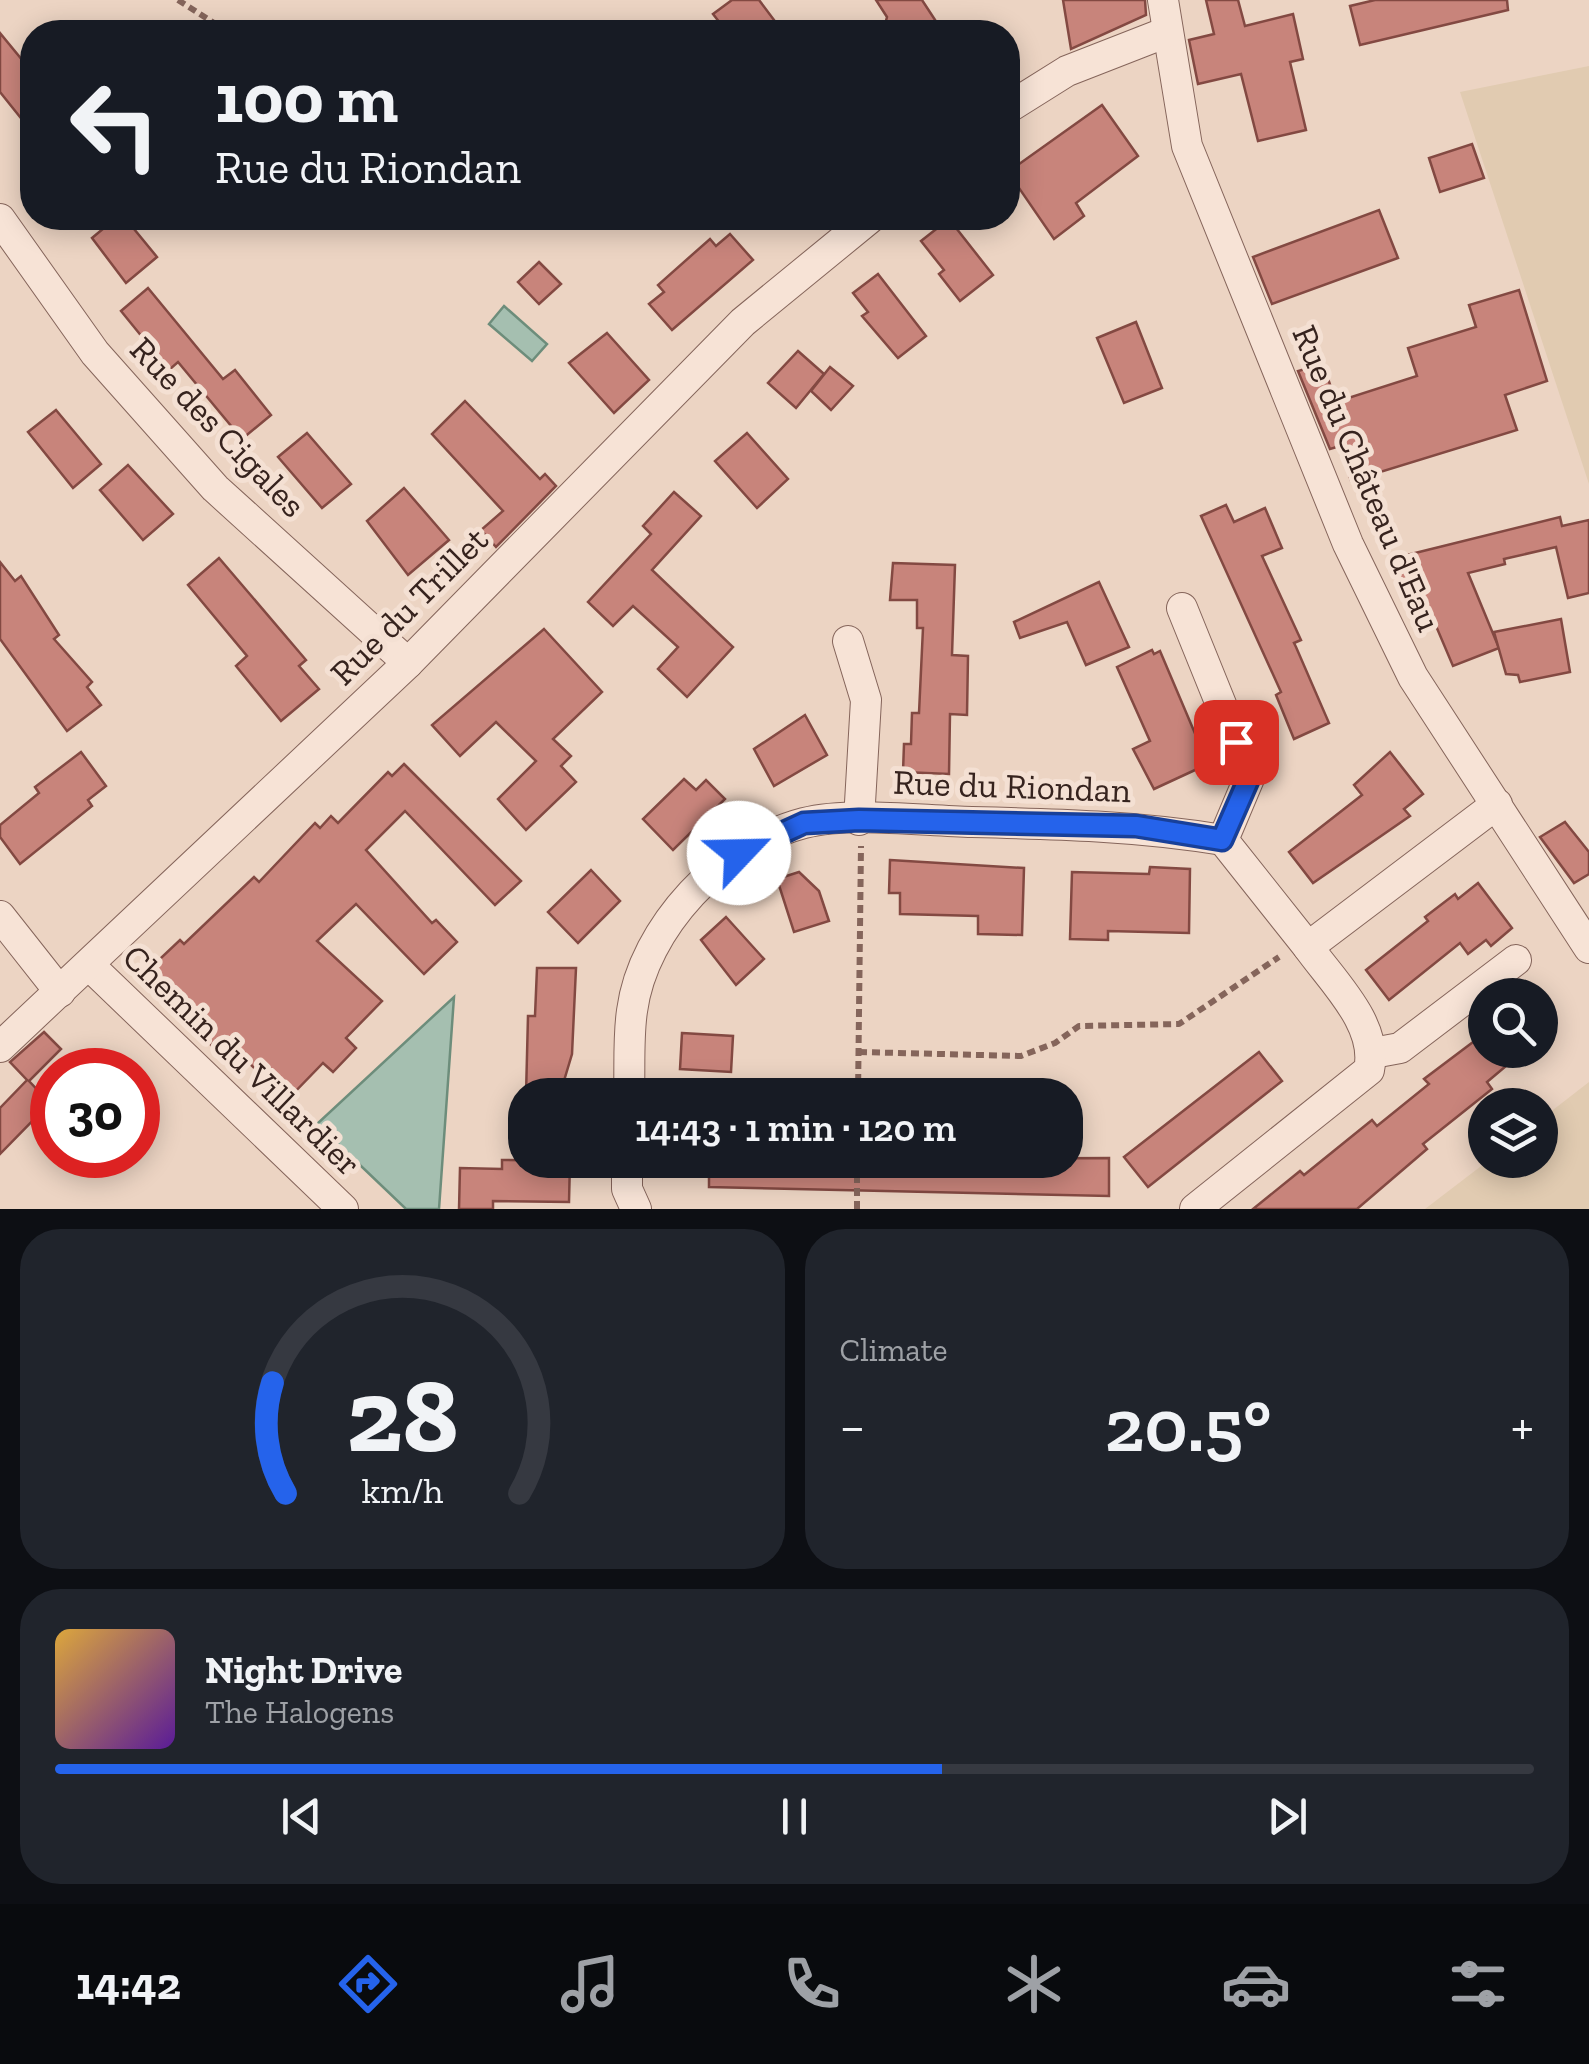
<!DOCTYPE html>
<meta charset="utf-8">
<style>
:root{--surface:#171b24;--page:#20242c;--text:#f1f3f6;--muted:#9ea1a6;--line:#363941;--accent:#2563eb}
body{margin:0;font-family:"Zilla Slab",serif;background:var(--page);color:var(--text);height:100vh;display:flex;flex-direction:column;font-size:38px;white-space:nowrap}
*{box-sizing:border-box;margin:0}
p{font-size:32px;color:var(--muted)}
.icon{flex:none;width:55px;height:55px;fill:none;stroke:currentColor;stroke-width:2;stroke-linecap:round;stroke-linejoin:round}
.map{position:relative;height:1209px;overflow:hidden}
.sheet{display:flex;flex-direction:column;gap:20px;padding:20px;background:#0d0f14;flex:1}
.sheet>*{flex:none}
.guide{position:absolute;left:20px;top:20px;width:1000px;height:210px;border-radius:40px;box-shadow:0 5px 25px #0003;background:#171b24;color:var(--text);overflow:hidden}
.buttons{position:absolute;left:1468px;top:978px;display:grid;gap:20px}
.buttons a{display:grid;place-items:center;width:90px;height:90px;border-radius:50%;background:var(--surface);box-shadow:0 5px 25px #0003;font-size:50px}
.speed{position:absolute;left:30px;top:1048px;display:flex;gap:20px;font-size:50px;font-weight:700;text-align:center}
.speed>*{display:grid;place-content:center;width:130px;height:130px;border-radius:50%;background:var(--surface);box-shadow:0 5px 25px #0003;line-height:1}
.speed .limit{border:15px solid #d22;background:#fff;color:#111}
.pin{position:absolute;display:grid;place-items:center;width:85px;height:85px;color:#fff;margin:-42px;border-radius:20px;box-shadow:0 5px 15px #0006}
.me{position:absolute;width:110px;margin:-55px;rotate:66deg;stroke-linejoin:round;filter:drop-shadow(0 0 8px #0008)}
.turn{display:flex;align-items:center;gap:35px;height:210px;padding:0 30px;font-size:45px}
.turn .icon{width:130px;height:130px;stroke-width:2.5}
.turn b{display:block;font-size:70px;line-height:85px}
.big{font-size:75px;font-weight:600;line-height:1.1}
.sheet .widget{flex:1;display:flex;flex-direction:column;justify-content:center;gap:15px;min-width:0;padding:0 35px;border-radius:40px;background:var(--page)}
.sheet .dial{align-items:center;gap:0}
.dial svg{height:260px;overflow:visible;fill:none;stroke:var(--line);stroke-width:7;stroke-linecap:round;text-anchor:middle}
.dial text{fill:var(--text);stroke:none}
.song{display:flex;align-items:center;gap:30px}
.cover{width:120px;height:120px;border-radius:15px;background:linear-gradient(135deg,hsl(40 70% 55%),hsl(270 70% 35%))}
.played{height:10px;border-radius:5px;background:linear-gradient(90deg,var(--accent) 60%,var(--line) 60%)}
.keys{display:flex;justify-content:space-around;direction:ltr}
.heat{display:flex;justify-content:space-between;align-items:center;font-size:55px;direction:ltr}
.sheet .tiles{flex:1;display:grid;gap:20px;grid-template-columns:1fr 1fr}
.widget:last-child{grid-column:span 2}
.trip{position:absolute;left:508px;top:1078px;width:575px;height:100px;border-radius:40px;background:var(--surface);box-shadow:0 5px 25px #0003;font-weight:600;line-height:100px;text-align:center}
.tabs{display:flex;height:160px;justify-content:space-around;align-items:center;background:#090b0e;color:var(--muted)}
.tabs .icon{width:70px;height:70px}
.tabs .current{color:var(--accent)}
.tabs b{font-size:45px;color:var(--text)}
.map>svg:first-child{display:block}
</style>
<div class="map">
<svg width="1589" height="1209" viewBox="0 0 1589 1209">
<rect width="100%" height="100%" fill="#ecd4c3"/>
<!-- farmland -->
<g fill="#e1cbb1">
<path d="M 1589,66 L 1589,484 L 1460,92 Z"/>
<path d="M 1589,1082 L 1589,1209 L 1425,1209 L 1489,1160 L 1540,1160 L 1540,1120 Z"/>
</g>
<!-- water -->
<g fill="#a5bfb0" stroke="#6d8d7b" stroke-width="2.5">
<path d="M 504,306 L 547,344 L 532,361 L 489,324 Z"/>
<path d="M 454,997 L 439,1209 L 406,1209 L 317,1124 Z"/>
</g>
<!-- building -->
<g fill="#c8847b" stroke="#834942" stroke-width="2.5">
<path d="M 732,0 L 759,0 L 783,32 L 727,32 L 713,14 Z"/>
<path d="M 876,0 L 922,0 L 943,32 L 883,32 L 887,17 Z"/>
<path d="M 1063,0 L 1145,0 L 1146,15 L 1071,49 Z"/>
<path d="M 1206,0 L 1238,0 L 1245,26 L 1293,14 L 1303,59 L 1290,62 L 1306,130 L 1258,141 L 1241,74 L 1198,84 L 1189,40 L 1214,34 Z"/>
<path d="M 1375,0 L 1507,0 L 1508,10 L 1360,45 L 1350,6 Z"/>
<path d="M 0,33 L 32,72 L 32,132 L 0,92 Z"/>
<path d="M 1102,105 L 1138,156 L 1076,203 L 1084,216 L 1054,239 L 1008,172 Z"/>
<path d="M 1472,144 L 1484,178 L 1440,192 L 1429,158 Z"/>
<path d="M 1379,210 L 1398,258 L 1272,304 L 1253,257 Z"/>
<path d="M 116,218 L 125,218 L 157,257 L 126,283 L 92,238 Z"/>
<path d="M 949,219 L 993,275 L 960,301 L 939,274 L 944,270 L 921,241 Z"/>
<path d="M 730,234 L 753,260 L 672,330 L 649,304 L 664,292 L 658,285 L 710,239 L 716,246 Z"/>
<path d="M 539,262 L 561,284 L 539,304 L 518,282 Z"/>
<path d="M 878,274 L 926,336 L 898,358 L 862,316 L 868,312 L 853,293 Z"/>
<path d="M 148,288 L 223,379 L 235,370 L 271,415 L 242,439 L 178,362 L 169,370 L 121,311 Z"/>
<path d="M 1519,290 L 1547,381 L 1505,395 L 1517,430 L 1351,481 L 1340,446 L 1330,449 L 1298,371 L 1323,364 L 1336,402 L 1417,376 L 1408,348 L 1476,327 L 1469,305 Z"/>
<path d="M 1136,322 L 1162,388 L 1124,403 L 1097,338 Z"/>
<path d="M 607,333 L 649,380 L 614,413 L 569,363 Z"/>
<path d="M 798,351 L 824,374 L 796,408 L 768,383 Z"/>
<path d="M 830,367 L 853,386 L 831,410 L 811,391 Z"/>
<path d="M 465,401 L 540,479 L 545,474 L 556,486 L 496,547 L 481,530 L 503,511 L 432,434 Z"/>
<path d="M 56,410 L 101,464 L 73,488 L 28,432 Z"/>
<path d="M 307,433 L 351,484 L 322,508 L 278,457 Z"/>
<path d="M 747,433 L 788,479 L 757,508 L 715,461 Z"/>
<path d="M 128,465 L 173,514 L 143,540 L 100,490 Z"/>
<path d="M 404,488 L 449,540 L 408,575 L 367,521 Z"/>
<path d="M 674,492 L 701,516 L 652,570 L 733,647 L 687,697 L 658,669 L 678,647 L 633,606 L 613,626 L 588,602 L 651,534 L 643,526 Z"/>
<path d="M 1226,505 L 1234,522 L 1265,508 L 1282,548 L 1262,556 L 1301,640 L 1294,643 L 1296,647 L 1329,723 L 1294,739 L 1276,695 L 1281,692 L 1201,516 Z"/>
<path d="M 1560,517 L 1562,526 L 1589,520 L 1589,593 L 1568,598 L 1556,547 L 1504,559 L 1505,564 L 1468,573 L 1499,648 L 1453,666 L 1419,586 L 1399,591 L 1391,559 Z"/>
<path d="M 219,558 L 306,660 L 299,666 L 319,689 L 281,721 L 236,666 L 247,656 L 188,585 Z"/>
<path d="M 0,562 L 15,581 L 21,576 L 59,635 L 54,639 L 92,682 L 87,687 L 101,705 L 67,731 L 0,639 Z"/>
<path d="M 893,563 L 955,565 L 952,655 L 968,656 L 967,715 L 950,714 L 949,774 L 903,772 L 904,744 L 911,744 L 912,713 L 919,713 L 923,628 L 917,628 L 917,600 L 890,600 Z"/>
<path d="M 1099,582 L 1129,647 L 1086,665 L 1067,622 L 1020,638 L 1014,622 Z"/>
<path d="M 1561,619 L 1570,672 L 1520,682 L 1518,675 L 1506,674 L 1494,632 Z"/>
<path d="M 544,629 L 602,692 L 553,739 L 571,756 L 561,766 L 576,782 L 526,830 L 498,799 L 536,761 L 496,722 L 460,756 L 432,725 Z"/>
<path d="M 1152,650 L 1154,654 L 1160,651 L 1208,764 L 1154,789 L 1133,749 L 1150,741 L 1117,667 Z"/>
<path d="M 805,715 L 827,755 L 774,786 L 754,749 Z"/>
<path d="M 81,752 L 106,786 L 88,800 L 92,806 L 20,864 L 0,837 L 0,825 L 39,793 L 35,787 Z"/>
<path d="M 1390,752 L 1423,794 L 1404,809 L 1410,816 L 1313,883 L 1289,852 L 1362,795 L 1354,785 Z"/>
<path d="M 404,764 L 521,881 L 495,905 L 405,811 L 366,850 L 432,923 L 436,920 L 457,942 L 424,974 L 356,904 L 317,941 L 382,1001 L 346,1038 L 356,1048 L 333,1072 L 323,1063 L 287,1100 L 241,1055 L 237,1060 L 216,1040 L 211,1045 L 145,973 L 180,940 L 184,944 L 254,877 L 259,882 L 315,823 L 320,828 L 331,816 L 338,823 L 388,772 L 392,776 Z"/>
<path d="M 684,779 L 696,790 L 706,780 L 725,799 L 673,850 L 643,819 Z"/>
<path d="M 1565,822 L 1589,852 L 1589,874 L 1574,883 L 1540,837 Z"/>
<path d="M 890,860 L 1024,868 L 1022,935 L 978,934 L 978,916 L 900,914 L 900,893 L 889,893 Z"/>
<path d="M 1150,867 L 1190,869 L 1189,933 L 1108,931 L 1108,940 L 1070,939 L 1072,872 L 1149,874 Z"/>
<path d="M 591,870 L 620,901 L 578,943 L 548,912 Z"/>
<path d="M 799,872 L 819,891 L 829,921 L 794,932 L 777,879 Z"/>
<path d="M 1478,883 L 1512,928 L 1491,946 L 1486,940 L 1468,954 L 1460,943 L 1389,1000 L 1366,970 L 1428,921 L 1425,917 L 1455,894 L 1458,899 Z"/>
<path d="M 726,917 L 764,959 L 736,985 L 701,940 Z"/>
<path d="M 537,968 L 576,968 L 572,1054 L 563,1084 L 556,1084 L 556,1095 L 526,1095 L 528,1016 L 535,1016 Z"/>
<path d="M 44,1032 L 61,1049 L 29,1081 L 50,1103 L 0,1154 L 0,1108 L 27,1080 L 10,1062 Z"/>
<path d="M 682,1033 L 733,1036 L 731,1072 L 680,1069 Z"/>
<path d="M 1485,1033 L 1485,1050 L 1525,1050 L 1487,1082 L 1492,1089 L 1423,1144 L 1427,1149 L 1357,1209 L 1253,1209 L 1300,1171 L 1304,1175 L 1372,1120 L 1377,1126 L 1429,1084 L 1424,1079 Z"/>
<path d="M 1259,1052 L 1282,1081 L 1148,1187 L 1124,1157 Z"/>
<path d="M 1109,1158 L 1109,1196 L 709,1187 L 709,1160 Z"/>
<path d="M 502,1160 L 570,1161 L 569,1202 L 493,1201 L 493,1209 L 459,1209 L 460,1168 L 502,1169 Z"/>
</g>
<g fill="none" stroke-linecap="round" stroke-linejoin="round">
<!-- street casing -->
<g stroke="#85655b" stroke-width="32">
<g id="street">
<path d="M 1163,0 L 1187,146 L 1348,544 L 1413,677 L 1589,948"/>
<path d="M 1008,108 L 1067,71 L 1167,32"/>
<path d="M 0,219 L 95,353 L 215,488 L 408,663"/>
<path d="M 1182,608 L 1250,776 L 1223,840 L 1308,947"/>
<path d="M 848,641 L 866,700 L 859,820"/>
<path d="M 0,916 L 60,992"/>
<path d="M 89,965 L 343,1209"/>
<path d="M 0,1047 L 408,663 L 743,322 L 870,218"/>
<path d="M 1373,1053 L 1400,1048 L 1516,960"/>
<path d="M 629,1095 C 630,1067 628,1038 632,1011 C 643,927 723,844 804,823 C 851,811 922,821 972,822 C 1057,824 1138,826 1223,840"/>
<path d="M 627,1160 L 627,1189 L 636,1209"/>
<path d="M 1195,1209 L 1369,1070 C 1379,1025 1333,982 1308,947 L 1497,804"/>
</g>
</g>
<!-- path -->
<g stroke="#85655b" stroke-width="6" stroke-dasharray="8 5" stroke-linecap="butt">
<path d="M 178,0 L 228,32"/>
<path d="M 859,1052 L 1021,1056 L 1055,1043 L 1079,1026 L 1179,1024 L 1279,957"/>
<path d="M 858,1095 L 861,846"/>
<path d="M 857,1209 L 857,1160"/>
</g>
<!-- street -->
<use href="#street" stroke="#f7e3d6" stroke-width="30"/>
</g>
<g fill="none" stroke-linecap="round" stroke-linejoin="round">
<!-- route casing -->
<g stroke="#184099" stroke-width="25">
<path id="route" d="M 739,853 L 804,823 L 859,820 L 1136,826 L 1222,840 L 1250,776 L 1236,742"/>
</g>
<!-- route -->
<use href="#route" stroke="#2563eb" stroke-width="18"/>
</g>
<g text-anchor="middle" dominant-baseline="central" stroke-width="10" stroke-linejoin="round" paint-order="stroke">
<!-- street labels -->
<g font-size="35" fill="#36231e" stroke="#f4e0d3">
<text transform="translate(218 427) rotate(46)">Rue des Cigales</text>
<text transform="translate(1367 478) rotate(67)">Rue du Château d'Eau</text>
<text transform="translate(409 606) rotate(-45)">Rue du Trillet</text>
<text transform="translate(1012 786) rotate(2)">Rue du Riondan</text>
<text transform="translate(242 1060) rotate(44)">Chemin du Villardier</text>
</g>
</g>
</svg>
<div class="buttons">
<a><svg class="icon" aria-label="search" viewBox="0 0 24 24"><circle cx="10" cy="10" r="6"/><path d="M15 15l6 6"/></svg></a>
<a><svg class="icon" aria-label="layers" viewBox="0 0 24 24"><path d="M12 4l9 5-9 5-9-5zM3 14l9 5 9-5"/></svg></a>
</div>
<div class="speed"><div class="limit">30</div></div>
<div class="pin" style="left:1236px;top:742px;background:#d93025"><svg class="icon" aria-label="arrive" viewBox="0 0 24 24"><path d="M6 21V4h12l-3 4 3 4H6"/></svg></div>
<svg class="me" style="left:739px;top:853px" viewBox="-20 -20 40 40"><circle r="19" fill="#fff"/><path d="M0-13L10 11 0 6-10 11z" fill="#2563eb"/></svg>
<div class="trip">14:43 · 1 min · 120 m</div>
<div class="guide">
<div class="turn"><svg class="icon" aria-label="left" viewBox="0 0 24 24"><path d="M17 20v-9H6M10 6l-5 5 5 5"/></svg><div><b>100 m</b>Rue du Riondan</div></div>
</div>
</div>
<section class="sheet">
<div class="tiles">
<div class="widget dial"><svg viewBox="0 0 100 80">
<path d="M14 69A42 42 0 1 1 86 69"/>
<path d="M14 69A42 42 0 0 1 10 35" stroke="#2563eb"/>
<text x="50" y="56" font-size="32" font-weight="700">28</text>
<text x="50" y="72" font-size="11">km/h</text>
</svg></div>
<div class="widget"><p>Climate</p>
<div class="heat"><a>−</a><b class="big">20.5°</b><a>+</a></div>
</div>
<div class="widget">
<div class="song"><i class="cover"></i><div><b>Night Drive</b><p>The Halogens</p></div></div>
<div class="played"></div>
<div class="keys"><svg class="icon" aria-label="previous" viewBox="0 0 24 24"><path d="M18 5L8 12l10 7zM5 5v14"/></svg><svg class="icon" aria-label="pause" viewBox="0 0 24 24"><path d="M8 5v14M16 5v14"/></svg><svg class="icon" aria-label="next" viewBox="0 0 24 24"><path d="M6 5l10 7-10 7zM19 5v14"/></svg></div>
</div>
</div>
</section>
<nav class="tabs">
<b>14:42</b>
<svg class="icon current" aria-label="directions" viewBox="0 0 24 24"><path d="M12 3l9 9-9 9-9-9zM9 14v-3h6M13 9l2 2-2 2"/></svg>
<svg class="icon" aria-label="music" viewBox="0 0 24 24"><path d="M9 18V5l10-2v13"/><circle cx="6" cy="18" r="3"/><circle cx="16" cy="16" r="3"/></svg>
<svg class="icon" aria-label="phone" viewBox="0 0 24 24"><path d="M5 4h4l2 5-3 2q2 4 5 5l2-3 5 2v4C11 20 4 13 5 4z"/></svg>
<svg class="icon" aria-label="climate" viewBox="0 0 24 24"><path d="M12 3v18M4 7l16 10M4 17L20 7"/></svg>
<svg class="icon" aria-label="car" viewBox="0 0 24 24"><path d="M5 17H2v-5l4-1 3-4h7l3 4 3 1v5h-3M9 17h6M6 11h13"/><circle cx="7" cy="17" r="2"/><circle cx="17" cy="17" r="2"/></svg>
<svg class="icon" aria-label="filters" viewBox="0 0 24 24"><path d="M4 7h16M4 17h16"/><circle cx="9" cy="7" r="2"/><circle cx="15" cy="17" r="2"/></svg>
</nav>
